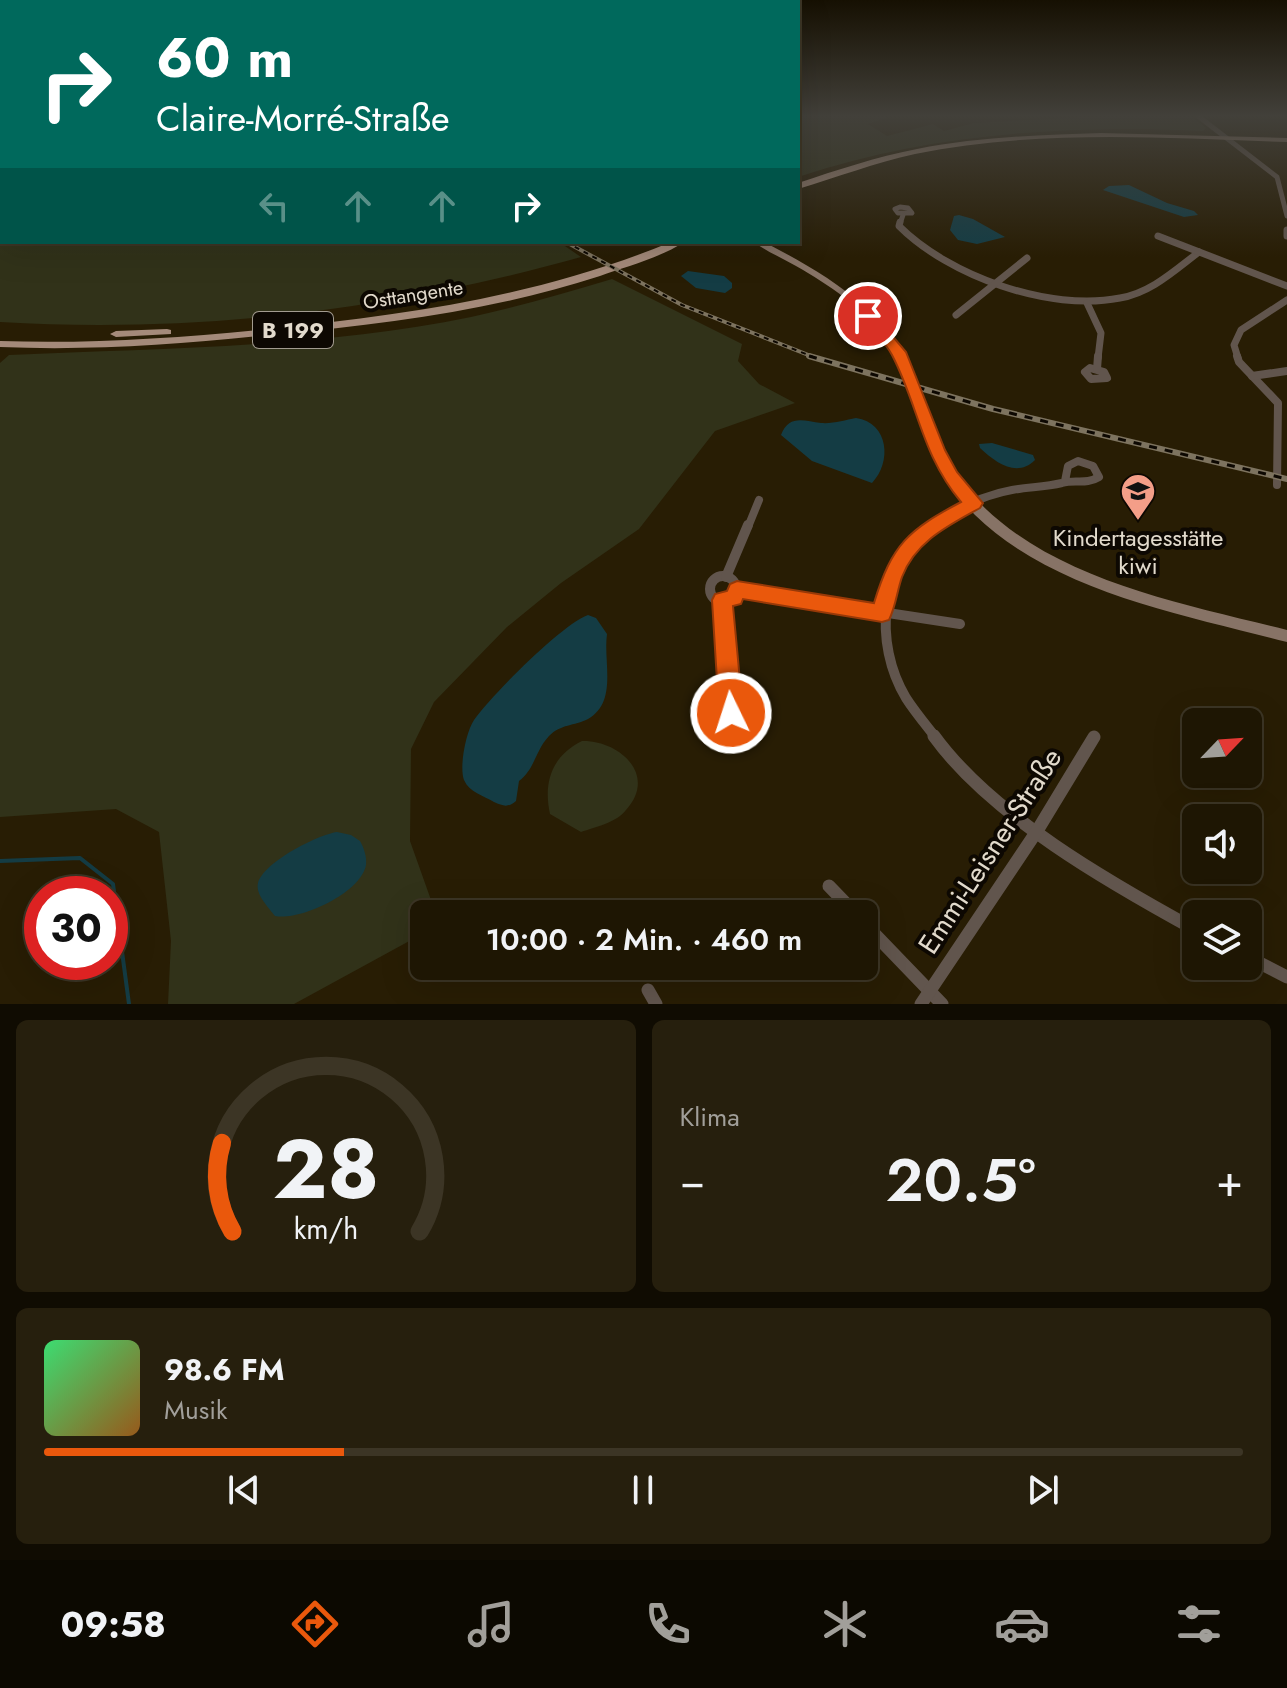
<!DOCTYPE html>
<html lang="de">
<meta charset="utf-8">
<style>
:root{--surface:#1e1603;--page:#261f0d;--text:#f1f3f6;--muted:#a19f9a;--line:#3c3525;--accent:#ea580c}
body{margin:0;font-family:Jost,sans-serif;background:var(--page);color:var(--text);height:100vh;display:flex;flex-direction:column;font-size:30px;white-space:nowrap}
*{box-sizing:border-box;margin:0}
p{font-size:26px;color:var(--muted)}
.icon{flex:none;width:44px;height:44px;fill:none;stroke:currentColor;stroke-width:2;stroke-linecap:round;stroke-linejoin:round}
.map{position:relative;height:1004px;overflow:hidden}
.drawer{display:flex;flex-direction:column;gap:16px;padding:16px;background:#100c02;flex:1}
.drawer>*{flex:none}
.top-card{position:absolute;left:0px;top:0px;width:800px;height:244px;box-shadow:0 8px 32px #0002,0 0 0 2px var(--line);background:#00695c;color:#fff;overflow:hidden}
.needle{width:52px;rotate:65deg}
.controls{position:absolute;left:1182px;top:708px;display:grid;gap:16px}
.controls a{display:grid;place-items:center;width:80px;height:80px;border-radius:12px;background:var(--surface);box-shadow:0 8px 32px #0002,0 0 0 2px var(--line);font-size:40px}
.speed{position:absolute;left:24px;top:876px;display:flex;gap:16px;font-size:40px;font-weight:700;text-align:center}
.speed>*{display:grid;place-content:center;width:104px;height:104px;border-radius:50%;background:var(--surface);box-shadow:0 8px 32px #0002,0 0 0 2px var(--line);line-height:1}
.speed .limit{border:12px solid #d22;background:#fff;color:#111}
.pin{position:absolute;display:grid;place-items:center;width:68px;height:68px;color:#fff;margin:-34px;border:4px solid #fff;border-radius:50%;box-shadow:0 2px 8px #0007}
.me{position:absolute;width:88px;margin:-44px;rotate:356deg;stroke-linejoin:round;filter:drop-shadow(0 0 6px #0008)}
.turn{display:flex;align-items:center;gap:28px;height:168px;padding:0 24px;font-size:36px}
.turn .icon{width:104px;height:104px;stroke-width:2.5}
.turn b{display:block;font-size:56px;line-height:68px}
.lanes{display:flex;align-items:center;height:76px;padding:0 24px;background:#0003;justify-content:center;gap:40px;direction:ltr}
.lanes .off{opacity:.35}
.big{font-size:60px;font-weight:600;line-height:1.1}
.drawer .widget{flex:1;display:flex;flex-direction:column;justify-content:center;gap:12px;min-width:0;padding:0 28px;border-radius:12px;background:var(--page)}
.drawer .dial{align-items:center;gap:0}
.dial svg{height:208px;overflow:visible;fill:none;stroke:var(--line);stroke-width:7;stroke-linecap:round;text-anchor:middle}
.dial text{fill:var(--text);stroke:none}
.song{display:flex;align-items:center;gap:24px}
.cover{width:96px;height:96px;border-radius:12px;background:linear-gradient(135deg,hsl(140 70% 55%),hsl(30 70% 35%))}
.played{height:8px;border-radius:4px;background:linear-gradient(90deg,var(--accent) 25%,var(--line) 25%)}
.keys{display:flex;justify-content:space-around;direction:ltr}
.heat{display:flex;justify-content:space-between;align-items:center;font-size:44px;direction:ltr}
.drawer .tiles{flex:1;display:grid;gap:16px;grid-template-columns:1fr 1fr}
.widget:last-child{grid-column:span 2}
.trip{position:absolute;left:410px;top:900px;width:468px;height:80px;border-radius:12px;background:var(--surface);box-shadow:0 8px 32px #0002,0 0 0 2px var(--line);font-weight:600;line-height:80px;text-align:center}
.tabs{display:flex;height:128px;justify-content:space-around;align-items:center;background:#0c0901;color:var(--muted)}
.tabs .icon{width:56px;height:56px}
.tabs .on{color:var(--accent)}
.tabs b{font-size:36px;color:var(--text)}
.map>svg:first-child{display:block}
</style>
<div class="map">
<svg width="1287" height="1004" viewBox="0 0 1287 1004">
<rect width="100%" height="100%" fill="#281d04"/>
<!-- green -->
<g fill="#313219">
<path d="M 798,116 L 891,116 L 868,124 L 887,136 L 933,124 L 944,131 L 974,123 L 1098,116 L 1192,116 L 1206,128 L 1203,131 C 1065,125 930,133 798,177 Z"/>
<path d="M 0,223 L 2,242 L 559,242 L 581,257 C 393,310 195,334 0,322 Z"/>
<path d="M 612,279 L 742,344 L 738,361 L 759,384 L 795,403 L 715,431 L 639,529 L 561,583 L 507,627 L 434,702 L 411,749 L 410,841 L 436,914 L 424,914 L 424,933 L 294,1004 L 168,1004 L 171,941 L 159,832 L 116,809 L 0,817 L 0,363 L 9,355 C 163,348 319,348 471,317 C 518,307 565,293 612,279 Z"/>
<path d="M 582,741 C 619,740 658,775 626,810 C 616,823 595,827 581,832 L 550,814 C 543,782 552,756 582,741 Z"/>
</g>
<!-- water -->
<g fill="#143c44">
<path d="M 1129,185 L 1167,203 L 1194,211 L 1198,215 L 1184,217 L 1103,190 L 1109,186 Z"/>
<path d="M 959,215 L 973,219 L 1005,237 L 977,244 L 958,240 L 950,230 L 954,216 Z"/>
<path d="M 688,271 L 724,276 L 732,283 L 732,288 L 725,293 L 696,288 L 681,276 Z"/>
<path d="M 856,418 C 889,423 892,462 872,483 L 812,461 L 781,435 C 789,414 804,421 821,423 C 833,424 845,420 856,418 Z"/>
<path d="M 992,443 L 1033,455 L 1035,460 C 1017,478 996,463 980,448 L 979,444 Z"/>
<path d="M 588,615 L 596,618 L 607,634 C 603,662 618,702 588,719 C 574,726 561,724 549,736 C 535,751 535,769 519,781 L 516,801 C 508,808 503,806 494,802 C 484,796 469,792 464,780 C 459,766 466,732 474,720 C 492,695 561,625 588,615 Z"/>
<path d="M 337,832 L 351,835 L 360,841 C 364,848 367,857 366,865 C 361,893 300,921 275,916 C 269,908 255,894 258,883 C 264,862 317,835 337,832 Z"/>
</g>
<g fill="none" stroke-linecap="round" stroke-linejoin="round">
<!-- stream -->
<path stroke="#143c44" stroke-width="4" d="M 0,861 L 80,858 L 113,884 L 129,1004"/>
<!-- street-far4 -->
<g stroke="#61554d" stroke-width="5">
<path d="M 1198,116 L 1277,177 L 1287,216"/>
<path d="M 900,207 L 908,208 L 912,213 L 898,213 L 895,209 Z"/>
<path d="M 900,224 L 903,215"/>
</g>
<!-- street-far3 -->
<g stroke="#61554d" stroke-width="7">
<path d="M 900,222 L 899,226 C 949,276 1049,312 1120,298 C 1151,293 1175,270 1199,252"/>
<path d="M 1287,230 L 1287,236"/>
<path d="M 1158,236 L 1287,286"/>
<path d="M 1087,303 L 1101,333 L 1098,358"/>
<path d="M 956,315 L 1027,258"/>
<path d="M 1238,358 L 1234,345 L 1241,330 L 1287,300"/>
</g>
<!-- street-far2 -->
<g stroke="#61554d" stroke-width="8">
<path d="M 1237,356 L 1239,362 L 1278,403 L 1277,485"/>
<path d="M 1090,368 L 1104,372 L 1107,378 L 1091,379 L 1085,372 Z"/>
<path d="M 1097,369 L 1098,356"/>
<path d="M 1252,376 L 1287,371"/>
<path d="M 748,527 L 759,500"/>
<path d="M 930,527 C 954,510 983,495 1012,490 C 1029,487 1045,487 1062,483 C 1075,479 1086,485 1099,477 L 1093,466 L 1078,461 L 1068,466 L 1065,481"/>
</g>
<!-- street-far1 -->
<g stroke="#61554d" stroke-width="10">
<path d="M 933,525 C 879,564 873,643 906,698 C 915,712 926,725 936,738"/>
<circle cx="723" cy="589" r="13"/>
<path d="M 726,577 L 748,525"/>
<path d="M 737,590 L 960,624"/>
<path d="M 722,600 L 731,713"/>
</g>
<!-- street -->
<g stroke="#61554d" stroke-width="13">
<path d="M 934,736 C 992,816 1110,883 1196,930"/>
<path d="M 829,886 L 856,914"/>
<path d="M 864,923 L 942,1004"/>
<path d="M 1248,957 L 1287,977"/>
<path d="M 648,990 L 656,1004"/>
<path d="M 921,1004 L 1037,831 L 1094,737"/>
</g>
<!-- secondary -->
<path fill="#877366" fill-rule="evenodd" d="M 754,242 L 764,242 C 828,275 890,312 917,382 C 929,412 935,446 954,472 C 1026,576 1172,601 1287,630 L 1287,642 C 1184,615 1054,592 975,515 C 956,496 939,470 928,445 C 914,409 907,371 885,339 C 863,307 829,285 796,266 C 782,258 766,251 754,242 Z"/>
<!-- primary -->
<g fill="#a48a7a" fill-rule="evenodd">
<path d="M 1101,133 L 1287,138 L 1287,142 C 1164,138 1037,129 915,154 C 875,163 837,177 798,189 L 798,183 C 837,170 876,157 917,149 C 977,137 1039,135 1101,133 Z"/>
<path d="M 671,242 L 684,242 C 662,257 625,267 600,276 C 496,310 386,324 278,334 C 186,344 93,351 0,347 L 0,341 C 90,344 178,338 268,329 C 408,315 540,296 671,242 Z"/>
<path d="M 167,329 L 171,330 L 171,334 L 116,337 L 110,334 L 116,331 Z"/>
</g>
<!-- rail-far1 casing -->
<g stroke="#7d735f" stroke-width="4">
<path id="rail-far1" d="M 566,242 L 682,305 L 816,358"/>
</g>
<!-- rail casing -->
<g stroke="#7d735f" stroke-width="6">
<path id="rail" d="M 809,356 L 993,409 L 1287,479"/>
</g>
<!-- rail-far1 -->
<use href="#rail-far1" stroke="#0d0802" stroke-width="2" stroke-dasharray="5" stroke-linecap="butt"/>
<!-- rail -->
<use href="#rail" stroke="#0d0802" stroke-width="3" stroke-dasharray="8" stroke-linecap="butt"/>
</g>
<!-- sky -->
<linearGradient id="sky" x2="0" y2="1"><stop stop-color="#161002"/><stop offset="0.45" stop-color="#42403a"/><stop offset="1" stop-color="#42403a" stop-opacity="0"/></linearGradient>
<rect width="1287" height="257" fill="url(#sky)"/>
<!-- route -->
<path fill="#ea580c" stroke="#983908" stroke-width="2" d="M 868,312 L 873,313 L 906,352 L 945,450 L 957,472 L 983,503 L 980,508 C 948,526 916,541 902,577 C 897,591 896,606 889,620 L 882,622 L 743,599 L 741,604 L 733,606 L 743,713 L 739,721 L 731,724 L 723,721 L 719,713 L 712,600 L 715,594 L 727,591 L 730,584 L 737,581 L 874,603 C 892,544 908,530 961,502 C 921,454 919,407 892,355 C 885,341 870,329 861,316 Z"/>
<!-- icons -->
<defs>
<g id="school-pin" transform="scale(1.8)"><path d="M0 17L-7.5 6A9.5 9.5 0 1 1 7.5 6Z" fill="#f49e88" stroke="#0d0802"/><path d="M0-5L7-2L0 1L-7-2ZM-4 1L0 2.5L4 1V4Q0 6-4 4Z" fill="#111"/></g>
</defs>
<g fill-rule="evenodd">
<use href="#school-pin" x="1138" y="491"/>
</g>
<g text-anchor="middle" dominant-baseline="central" stroke-width="8" stroke-linejoin="round" paint-order="stroke">
<!-- far-street labels -->
<g font-size="20" fill="#e2dacc" stroke="#0d0802">
<text transform="translate(413 295) rotate(-9)">Osttangente</text>
</g>
<!-- shield labels -->
<rect fill="#0d0802" stroke="#a29b8f" stroke-width="2" x="253" y="312" width="80" height="36" rx="6"/>
<g font-size="22" font-weight="bold" fill="#e2dacc">
<text x="293" y="330">B 199</text>
</g>
<!-- poi labels -->
<g font-size="24" fill="#e2dacc" stroke="#0d0802">
<text x="1138" y="537">Kindertagesstätte<tspan x="1138" dy="28">kiwi</tspan></text>
</g>
<!-- near-street labels -->
<g font-size="28" fill="#e2dacc" stroke="#0d0802">
<text transform="translate(990 851) rotate(-57)">Emmi-Leisner-Straße</text>
</g>
</g>
</svg>
<div class="controls">
<a><svg class="needle" viewBox="-14 -14 28 28"><path d="M0-13l5 13h-10z" fill="#e53935"/><path d="M0 13l5-13h-10z" fill="#a19f9a"/></svg></a>
<a><svg class="icon" aria-label="sound" viewBox="0 0 24 24"><path d="M4 9h4l5-4v14l-5-4H4zM17 9q2 3 0 6"/></svg></a>
<a><svg class="icon" aria-label="layers" viewBox="0 0 24 24"><path d="M12 4l9 5-9 5-9-5zM3 14l9 5 9-5"/></svg></a>
</div>
<div class="speed"><div class="limit">30</div></div>
<div class="pin" style="left:868px;top:316px;background:#d93025"><svg class="icon" aria-label="arrive" viewBox="0 0 24 24"><path d="M6 21V4h12l-3 4 3 4H6"/></svg></div>
<svg class="me" style="left:731px;top:713px" viewBox="-20 -20 40 40"><circle r="17" fill="#ea580c" stroke="#fff" stroke-width="3"/><path d="M0-11L8 9 0 5-8 9z" fill="#fff"/></svg>
<div class="trip">10:00 · 2 Min. · 460 m</div>
<div class="top-card">
<div class="turn"><svg class="icon" aria-label="right" viewBox="0 0 24 24"><path d="M7 20v-9h11M14 6l5 5-5 5"/></svg><div><b>60 m</b>Claire-Morré-Straße</div></div>
<div class="lanes"><svg class="icon off" aria-label="left" viewBox="0 0 24 24"><path d="M17 20v-9H6M10 6l-5 5 5 5"/></svg><svg class="icon off" aria-label="ahead" viewBox="0 0 24 24"><path d="M12 20V5M6 11l6-6 6 6"/></svg><svg class="icon off" aria-label="ahead" viewBox="0 0 24 24"><path d="M12 20V5M6 11l6-6 6 6"/></svg><svg class="icon" aria-label="right" viewBox="0 0 24 24"><path d="M7 20v-9h11M14 6l5 5-5 5"/></svg></div>
</div>
</div>
<section class="drawer">
<div class="tiles">
<div class="widget dial"><svg viewBox="0 0 100 80">
<path d="M14 69A42 42 0 1 1 86 69"/>
<path d="M14 69A42 42 0 0 1 10 35" stroke="#ea580c"/>
<text x="50" y="56" font-size="32" font-weight="700">28</text>
<text x="50" y="72" font-size="11">km/h</text>
</svg></div>
<div class="widget"><p>Klima</p>
<div class="heat"><a>−</a><b class="big">20.5°</b><a>+</a></div>
</div>
<div class="widget">
<div class="song"><i class="cover"></i><div><b>98.6 FM</b><p>Musik</p></div></div>
<div class="played"></div>
<div class="keys"><svg class="icon" aria-label="previous" viewBox="0 0 24 24"><path d="M18 5L8 12l10 7zM5 5v14"/></svg><svg class="icon" aria-label="pause" viewBox="0 0 24 24"><path d="M8 5v14M16 5v14"/></svg><svg class="icon" aria-label="next" viewBox="0 0 24 24"><path d="M6 5l10 7-10 7zM19 5v14"/></svg></div>
</div>
</div>
</section>
<nav class="tabs">
<b>09:58</b>
<svg class="icon on" aria-label="directions" viewBox="0 0 24 24"><path d="M12 3l9 9-9 9-9-9zM9 14v-3h6M13 9l2 2-2 2"/></svg>
<svg class="icon" aria-label="music" viewBox="0 0 24 24"><path d="M9 18V5l10-2v13"/><circle cx="6" cy="18" r="3"/><circle cx="16" cy="16" r="3"/></svg>
<svg class="icon" aria-label="phone" viewBox="0 0 24 24"><path d="M5 4h4l2 5-3 2q2 4 5 5l2-3 5 2v4C11 20 4 13 5 4z"/></svg>
<svg class="icon" aria-label="climate" viewBox="0 0 24 24"><path d="M12 3v18M4 7l16 10M4 17L20 7"/></svg>
<svg class="icon" aria-label="car" viewBox="0 0 24 24"><path d="M5 17H2v-5l4-1 3-4h7l3 4 3 1v5h-3M9 17h6M6 11h13"/><circle cx="7" cy="17" r="2"/><circle cx="17" cy="17" r="2"/></svg>
<svg class="icon" aria-label="filters" viewBox="0 0 24 24"><path d="M4 7h16M4 17h16"/><circle cx="9" cy="7" r="2"/><circle cx="15" cy="17" r="2"/></svg>
</nav>
